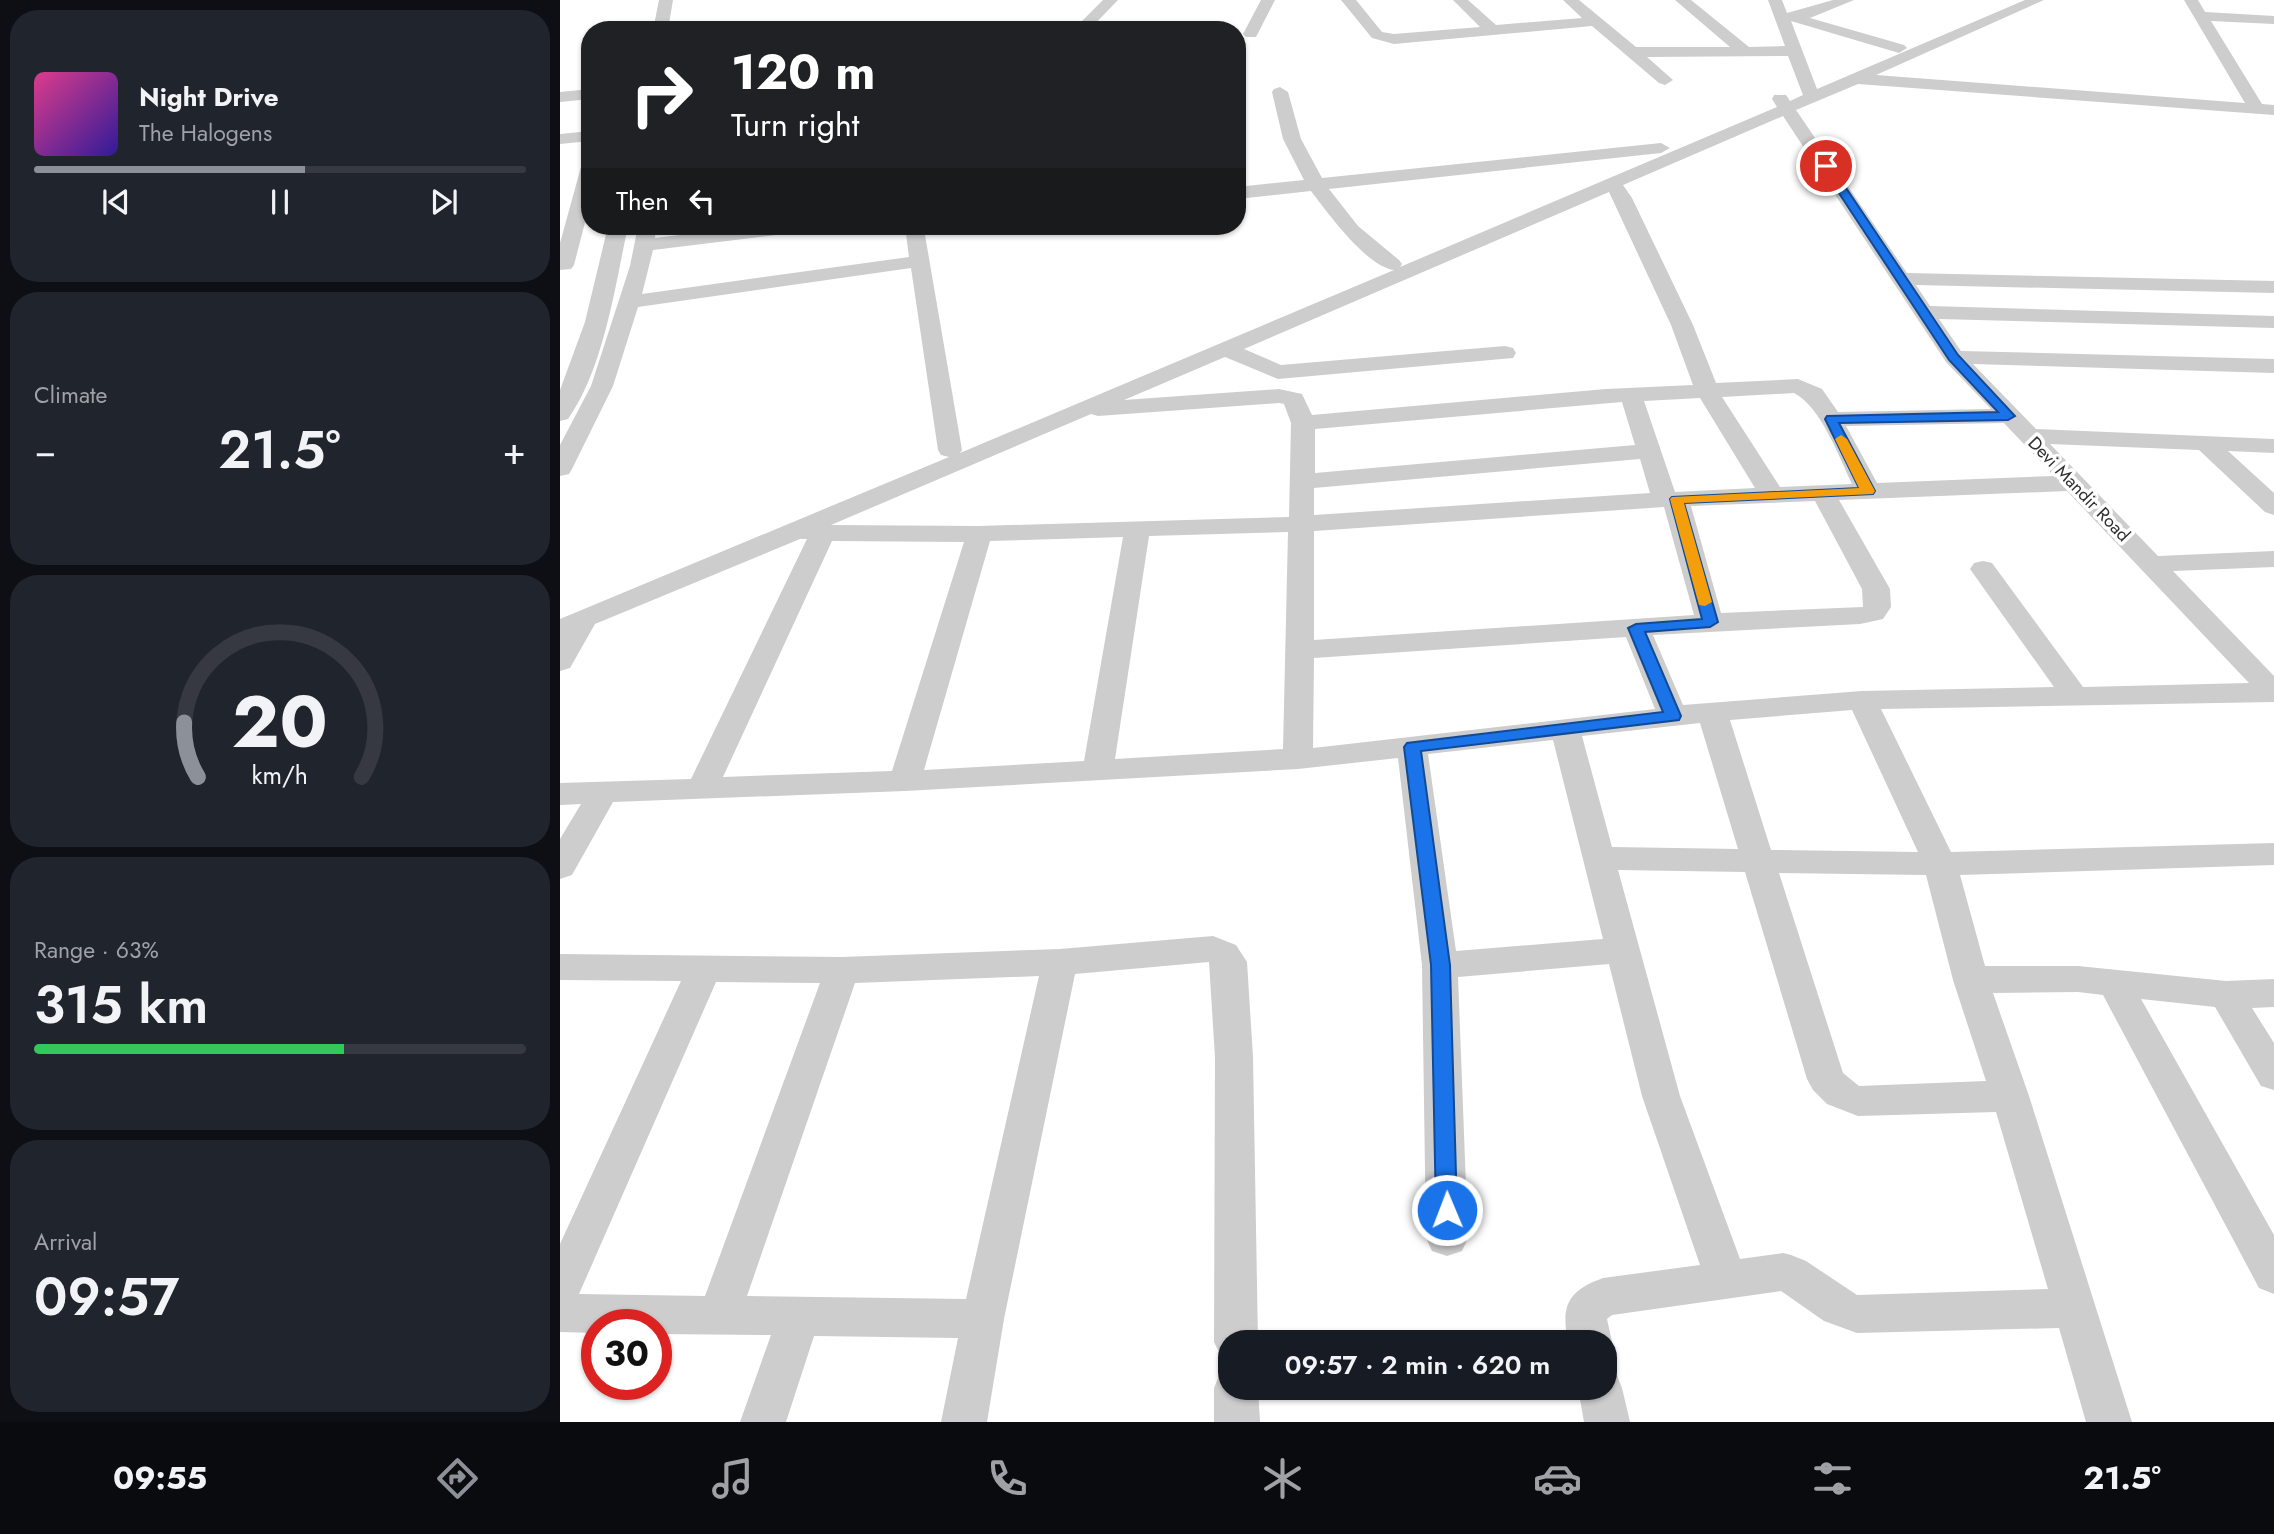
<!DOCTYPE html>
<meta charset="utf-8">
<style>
:root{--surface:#171b24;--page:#20242c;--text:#f1f3f6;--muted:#9ea1a6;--line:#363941;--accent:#8c9099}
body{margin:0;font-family:Jost,sans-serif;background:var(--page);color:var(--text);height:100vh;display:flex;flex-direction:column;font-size:26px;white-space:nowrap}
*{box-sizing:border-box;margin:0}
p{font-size:23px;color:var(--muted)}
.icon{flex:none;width:38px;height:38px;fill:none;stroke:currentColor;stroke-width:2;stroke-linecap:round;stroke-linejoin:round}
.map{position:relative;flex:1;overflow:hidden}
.details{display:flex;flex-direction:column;gap:10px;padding:10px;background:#0d0f14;width:560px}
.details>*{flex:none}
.top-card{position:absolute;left:21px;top:21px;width:665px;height:214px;border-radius:28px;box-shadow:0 2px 5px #0004;background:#202124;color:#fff;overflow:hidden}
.speed{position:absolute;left:21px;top:1309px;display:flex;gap:14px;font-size:35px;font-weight:700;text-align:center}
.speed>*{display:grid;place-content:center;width:91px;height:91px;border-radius:50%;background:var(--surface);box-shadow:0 2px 5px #0004;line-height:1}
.speed .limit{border:10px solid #d22;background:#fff;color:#111}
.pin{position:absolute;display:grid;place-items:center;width:60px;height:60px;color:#fff;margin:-30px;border:4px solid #fff;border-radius:50%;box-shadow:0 2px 7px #0007}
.me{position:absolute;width:77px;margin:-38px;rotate:359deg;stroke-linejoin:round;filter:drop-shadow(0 0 5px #0008)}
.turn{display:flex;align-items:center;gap:24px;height:147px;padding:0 35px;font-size:32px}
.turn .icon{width:91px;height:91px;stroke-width:2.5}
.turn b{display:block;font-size:49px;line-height:60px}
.then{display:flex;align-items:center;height:66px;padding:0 35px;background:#0003;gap:14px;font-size:26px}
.big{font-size:52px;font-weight:600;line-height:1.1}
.details .card{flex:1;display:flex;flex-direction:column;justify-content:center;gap:10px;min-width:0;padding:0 24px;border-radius:28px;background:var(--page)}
.details .dial{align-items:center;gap:0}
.dial svg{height:182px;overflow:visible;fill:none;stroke:var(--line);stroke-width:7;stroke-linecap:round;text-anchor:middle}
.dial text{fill:var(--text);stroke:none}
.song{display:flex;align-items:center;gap:21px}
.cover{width:84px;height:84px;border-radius:10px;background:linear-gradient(135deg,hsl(330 70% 55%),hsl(250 70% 35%))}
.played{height:7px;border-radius:4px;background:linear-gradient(90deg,var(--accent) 55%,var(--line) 55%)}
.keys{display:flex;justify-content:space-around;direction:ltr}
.heat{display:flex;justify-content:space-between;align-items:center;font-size:38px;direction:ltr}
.charge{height:10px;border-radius:5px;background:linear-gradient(90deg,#34c759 63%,var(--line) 0)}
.trip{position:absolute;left:658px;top:1330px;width:399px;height:70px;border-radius:28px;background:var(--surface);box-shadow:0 2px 5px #0004;font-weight:600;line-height:70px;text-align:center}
.dock{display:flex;height:112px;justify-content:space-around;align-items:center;background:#090b0e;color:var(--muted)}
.dock .icon{width:49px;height:49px}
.dock .current{color:var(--accent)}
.dock b{font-size:32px;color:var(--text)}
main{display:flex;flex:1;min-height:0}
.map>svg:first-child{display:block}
</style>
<main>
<section class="details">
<div class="card">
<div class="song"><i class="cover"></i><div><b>Night Drive</b><p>The Halogens</p></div></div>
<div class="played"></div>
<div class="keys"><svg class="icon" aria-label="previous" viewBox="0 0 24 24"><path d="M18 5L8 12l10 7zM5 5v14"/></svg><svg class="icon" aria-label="pause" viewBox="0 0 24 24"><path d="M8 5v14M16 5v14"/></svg><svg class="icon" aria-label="next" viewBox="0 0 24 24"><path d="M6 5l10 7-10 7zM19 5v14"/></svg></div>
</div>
<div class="card"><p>Climate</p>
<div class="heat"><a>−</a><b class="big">21.5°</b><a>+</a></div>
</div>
<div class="card dial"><svg viewBox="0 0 100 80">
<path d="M14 69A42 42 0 1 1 86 69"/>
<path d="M14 69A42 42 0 0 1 8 45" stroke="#8c9099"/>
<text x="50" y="56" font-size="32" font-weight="700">20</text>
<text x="50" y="72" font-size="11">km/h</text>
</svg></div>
<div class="card"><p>Range · 63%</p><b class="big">315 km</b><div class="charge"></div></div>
<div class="card"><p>Arrival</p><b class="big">09:57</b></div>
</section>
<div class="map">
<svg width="1714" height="1422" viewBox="0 0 1714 1422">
<rect width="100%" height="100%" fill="#fff"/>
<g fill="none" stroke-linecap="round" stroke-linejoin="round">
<!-- minor -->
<g fill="#cdcdcd" fill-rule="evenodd">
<path d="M 99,0 L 113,0 L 108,30 L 93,30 Z"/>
<path d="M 543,0 L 558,0 L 529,30 L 513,30 Z"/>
<path d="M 701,0 L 715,0 L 696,37 L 686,37 L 683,34 Z"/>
<path d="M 781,0 L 796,0 L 822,32 L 834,34 L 920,27 L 893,0 L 908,0 L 936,25 L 1022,18 L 1003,0 L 1019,0 L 1076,47 L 1170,47 L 1115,0 L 1131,0 L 1189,47 L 1225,46 L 1208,0 L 1222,0 L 1227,13 L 1273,0 L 1294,0 L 1250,18 L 1344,45 L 1347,48 L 1339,53 L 1231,21 L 1257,89 L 1465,0 L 1484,0 L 1316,75 L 1685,103 L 1624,0 L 1638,0 L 1645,12 L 1714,16 L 1714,24 L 1651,21 L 1702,104 L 1714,105 L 1714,115 L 1298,84 L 1236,110 L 1347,273 L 1714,281 L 1714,293 L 1356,285 L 1370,306 L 1714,316 L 1714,328 L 1379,319 L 1401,351 L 1714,359 L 1714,373 L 1413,364 L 1476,429 L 1714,439 L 1714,453 L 1668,451 L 1714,493 L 1714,515 L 1705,512 L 1639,450 L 1490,444 L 1598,556 L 1714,551 L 1714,567 L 1613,571 L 1714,676 L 1714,702 L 1321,709 L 1391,852 L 1714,843 L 1714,865 L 1400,875 L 1425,966 L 1518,966 L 1666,981 L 1714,979 L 1714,1007 L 1692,1008 L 1714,1043 L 1714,1090 L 1701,1086 L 1655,1007 L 1581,999 L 1714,1235 L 1714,1294 L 1699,1288 L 1543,995 L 1518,992 L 1433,993 L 1469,1096 L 1572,1422 L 1526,1422 L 1499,1328 L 1297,1333 L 1264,1321 L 1221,1291 L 1052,1315 L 1047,1319 L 1052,1342 L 1045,1356 L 1045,1342 L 1008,1342 C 1001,1306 1007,1291 1043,1278 L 1140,1265 L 1082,1096 L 1049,964 L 898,977 L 908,1238 L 902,1251 L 887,1256 L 872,1251 L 866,1238 L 862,965 L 838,758 L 738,769 L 345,791 L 53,802 L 12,875 L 0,879 L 0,839 L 21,804 L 0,805 L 0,783 L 131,779 L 247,539 L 240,539 L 35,624 L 10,668 L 0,671 L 0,619 L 389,457 L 381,455 L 378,450 L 351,268 L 78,307 L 53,386 L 12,469 L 9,474 L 0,476 L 0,445 L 31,386 L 70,266 L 78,226 L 96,226 L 95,238 L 194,226 L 250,226 L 240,232 L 93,250 L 82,294 L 349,257 L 345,226 L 400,226 L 398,230 L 365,235 L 402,450 L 400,453 L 834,270 C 807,267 767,212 751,191 L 677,199 L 677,187 L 744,180 L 723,139 L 712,92 L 714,89 L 720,87 L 728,92 L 741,139 L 762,178 L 1101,143 L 1110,148 L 1101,153 L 769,189 L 798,226 L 839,260 L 842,264 L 840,267 L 1217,107 L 1212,99 L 1214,95 L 1226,95 L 1230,101 L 1243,95 L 1228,56 L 1087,57 L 1113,80 L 1105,85 L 1099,83 L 1032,26 L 834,44 L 812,38 ZM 1223,116 L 1386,362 L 1431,409 L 1278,412 L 1262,389 L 1238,379 L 1156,383 L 1133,325 L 1072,198 L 1063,185 ZM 1049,192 L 1111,325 L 1133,385 L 1046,389 L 752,415 L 742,394 L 719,389 L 564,400 L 665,357 L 718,379 L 953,358 L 956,353 L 953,348 L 945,346 L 721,365 L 684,349 ZM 1234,393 C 1261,407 1279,457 1292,484 L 1220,487 L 1162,397 ZM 1140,398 L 1195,488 L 1115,492 L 1084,401 ZM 1062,402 L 1075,445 L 755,473 L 755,429 ZM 719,403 L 724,404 L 731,423 L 729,517 L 419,526 L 271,525 L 531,414 L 538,416 ZM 1444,423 L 1494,476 L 1317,483 L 1286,426 ZM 1080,459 L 1090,493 L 754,515 L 754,488 ZM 1507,491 L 1689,683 L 1523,687 L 1432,563 L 1423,561 L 1414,563 L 1410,569 L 1494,687 L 1302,691 L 1123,705 L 1093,635 L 1300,624 L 1323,619 L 1331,607 L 1330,589 L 1279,500 ZM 1255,501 L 1302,589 L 1303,607 L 1161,613 L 1131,506 ZM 1104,507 L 1134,615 L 754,640 L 754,531 ZM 728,532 L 723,749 L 555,759 L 589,536 ZM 563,537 L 524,761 L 364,770 L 430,541 ZM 272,541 L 404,542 L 332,771 L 163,777 ZM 1066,637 L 1095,709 L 753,748 L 754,658 ZM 1292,710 L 1358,852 L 1211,850 L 1170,720 ZM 1140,723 L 1178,849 L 1052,847 L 1022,736 ZM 993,740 L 1043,939 L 896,951 L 868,754 ZM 1058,870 L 1185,872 L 1247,1079 L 1253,1090 L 1267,1104 L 1298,1116 L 1436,1112 L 1488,1289 L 1297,1295 L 1246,1261 L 1231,1255 L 1223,1253 L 1180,1259 L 1120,1096 ZM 1219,873 L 1366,875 L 1393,980 L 1426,1081 L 1299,1086 L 1283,1073 Z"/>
<path d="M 30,89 L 30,99 L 0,102 L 0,92 Z"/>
<path d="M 30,131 L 30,141 L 0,144 L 0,134 Z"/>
<path d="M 30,162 L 30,203 L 14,265 L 11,269 L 0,270 L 0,243 L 21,167 Z"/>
<path d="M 48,226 L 68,226 C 55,286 44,368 8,419 L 0,421 L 0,390 L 25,322 Z"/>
<path d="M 653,936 L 676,945 L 687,962 L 693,1057 L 698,1342 L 670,1342 L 670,1360 L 661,1356 L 654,1342 L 655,1057 L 649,962 L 515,974 L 444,1319 L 427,1422 L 381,1422 L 398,1338 L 254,1336 L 226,1422 L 180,1422 L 211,1335 L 96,1334 L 96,1325 L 37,1325 L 37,1333 L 0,1332 L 0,1244 L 121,981 L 0,980 L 0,954 L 282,957 L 500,949 ZM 479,976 L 406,1299 L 187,1296 L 295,983 ZM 156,982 L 260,983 L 145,1296 L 19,1294 Z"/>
<path d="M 670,1369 L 670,1388 L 698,1388 L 700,1422 L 654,1422 L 654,1388 L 660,1373 Z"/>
<path d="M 1045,1369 L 1056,1373 L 1062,1388 L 1070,1422 L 1024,1422 L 1018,1388 L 1045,1388 Z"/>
</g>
</g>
<!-- route -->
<path fill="#1a73e8" stroke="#114b97" stroke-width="2" d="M 1263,164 L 1270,164 L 1398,355 L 1455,416 L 1448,420 L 1279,423 L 1315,491 L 1313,494 L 1124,503 L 1158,622 L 1150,627 L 1085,632 L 1121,716 L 1119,720 L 861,751 L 890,965 L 897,1210 L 894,1217 L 887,1220 L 879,1217 L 876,1210 L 871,965 L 844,747 L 847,743 L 1103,712 L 1068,628 L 1076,624 L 1142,619 L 1110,499 L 1112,497 L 1299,488 L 1265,419 L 1267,416 L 1438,412 L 1389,360 L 1261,166 Z"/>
<!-- slow -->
<path fill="#f59e0b" d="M 1281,435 L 1287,439 L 1315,491 L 1313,494 L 1124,503 L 1152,602 L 1145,606 L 1139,605 L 1110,499 L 1112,497 L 1299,488 L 1275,439 Z"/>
<g text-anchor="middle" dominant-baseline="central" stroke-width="7" stroke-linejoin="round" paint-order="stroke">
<!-- far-street labels -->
<g font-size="18" fill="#303030" stroke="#fff">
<text transform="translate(1519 489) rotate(46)">Devi Mandir Road</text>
</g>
</g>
</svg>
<div class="speed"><div class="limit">30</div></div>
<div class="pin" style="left:1266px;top:166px;background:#d93025"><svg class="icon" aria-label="arrive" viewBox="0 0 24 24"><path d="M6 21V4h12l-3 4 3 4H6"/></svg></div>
<svg class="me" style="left:887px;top:1210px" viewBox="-20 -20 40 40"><circle r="17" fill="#1a73e8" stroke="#fff" stroke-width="3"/><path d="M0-11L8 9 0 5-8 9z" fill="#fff"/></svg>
<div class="trip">09:57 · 2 min · 620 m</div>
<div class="top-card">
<div class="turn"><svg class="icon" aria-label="right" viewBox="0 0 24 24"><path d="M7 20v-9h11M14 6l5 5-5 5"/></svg><div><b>120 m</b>Turn right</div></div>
<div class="then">Then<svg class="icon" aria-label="left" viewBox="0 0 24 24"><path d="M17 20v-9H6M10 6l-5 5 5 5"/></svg></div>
</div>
</div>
</main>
<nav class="dock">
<b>09:55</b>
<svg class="icon current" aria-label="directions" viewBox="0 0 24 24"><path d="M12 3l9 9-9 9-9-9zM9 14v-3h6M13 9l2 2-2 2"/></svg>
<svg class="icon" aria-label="music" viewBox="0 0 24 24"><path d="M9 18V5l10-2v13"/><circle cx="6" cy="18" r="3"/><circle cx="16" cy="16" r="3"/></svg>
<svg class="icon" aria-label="phone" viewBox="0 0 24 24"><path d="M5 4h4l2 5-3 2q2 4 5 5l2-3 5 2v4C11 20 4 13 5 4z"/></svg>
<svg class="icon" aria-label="climate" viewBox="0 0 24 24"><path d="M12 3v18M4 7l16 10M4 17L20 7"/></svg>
<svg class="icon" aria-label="car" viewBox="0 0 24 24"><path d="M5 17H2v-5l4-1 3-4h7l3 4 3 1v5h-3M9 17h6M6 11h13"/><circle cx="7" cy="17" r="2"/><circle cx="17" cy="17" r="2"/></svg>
<svg class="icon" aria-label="filters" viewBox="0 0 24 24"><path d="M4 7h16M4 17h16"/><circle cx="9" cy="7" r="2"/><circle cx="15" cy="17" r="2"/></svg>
<b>21.5°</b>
</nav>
